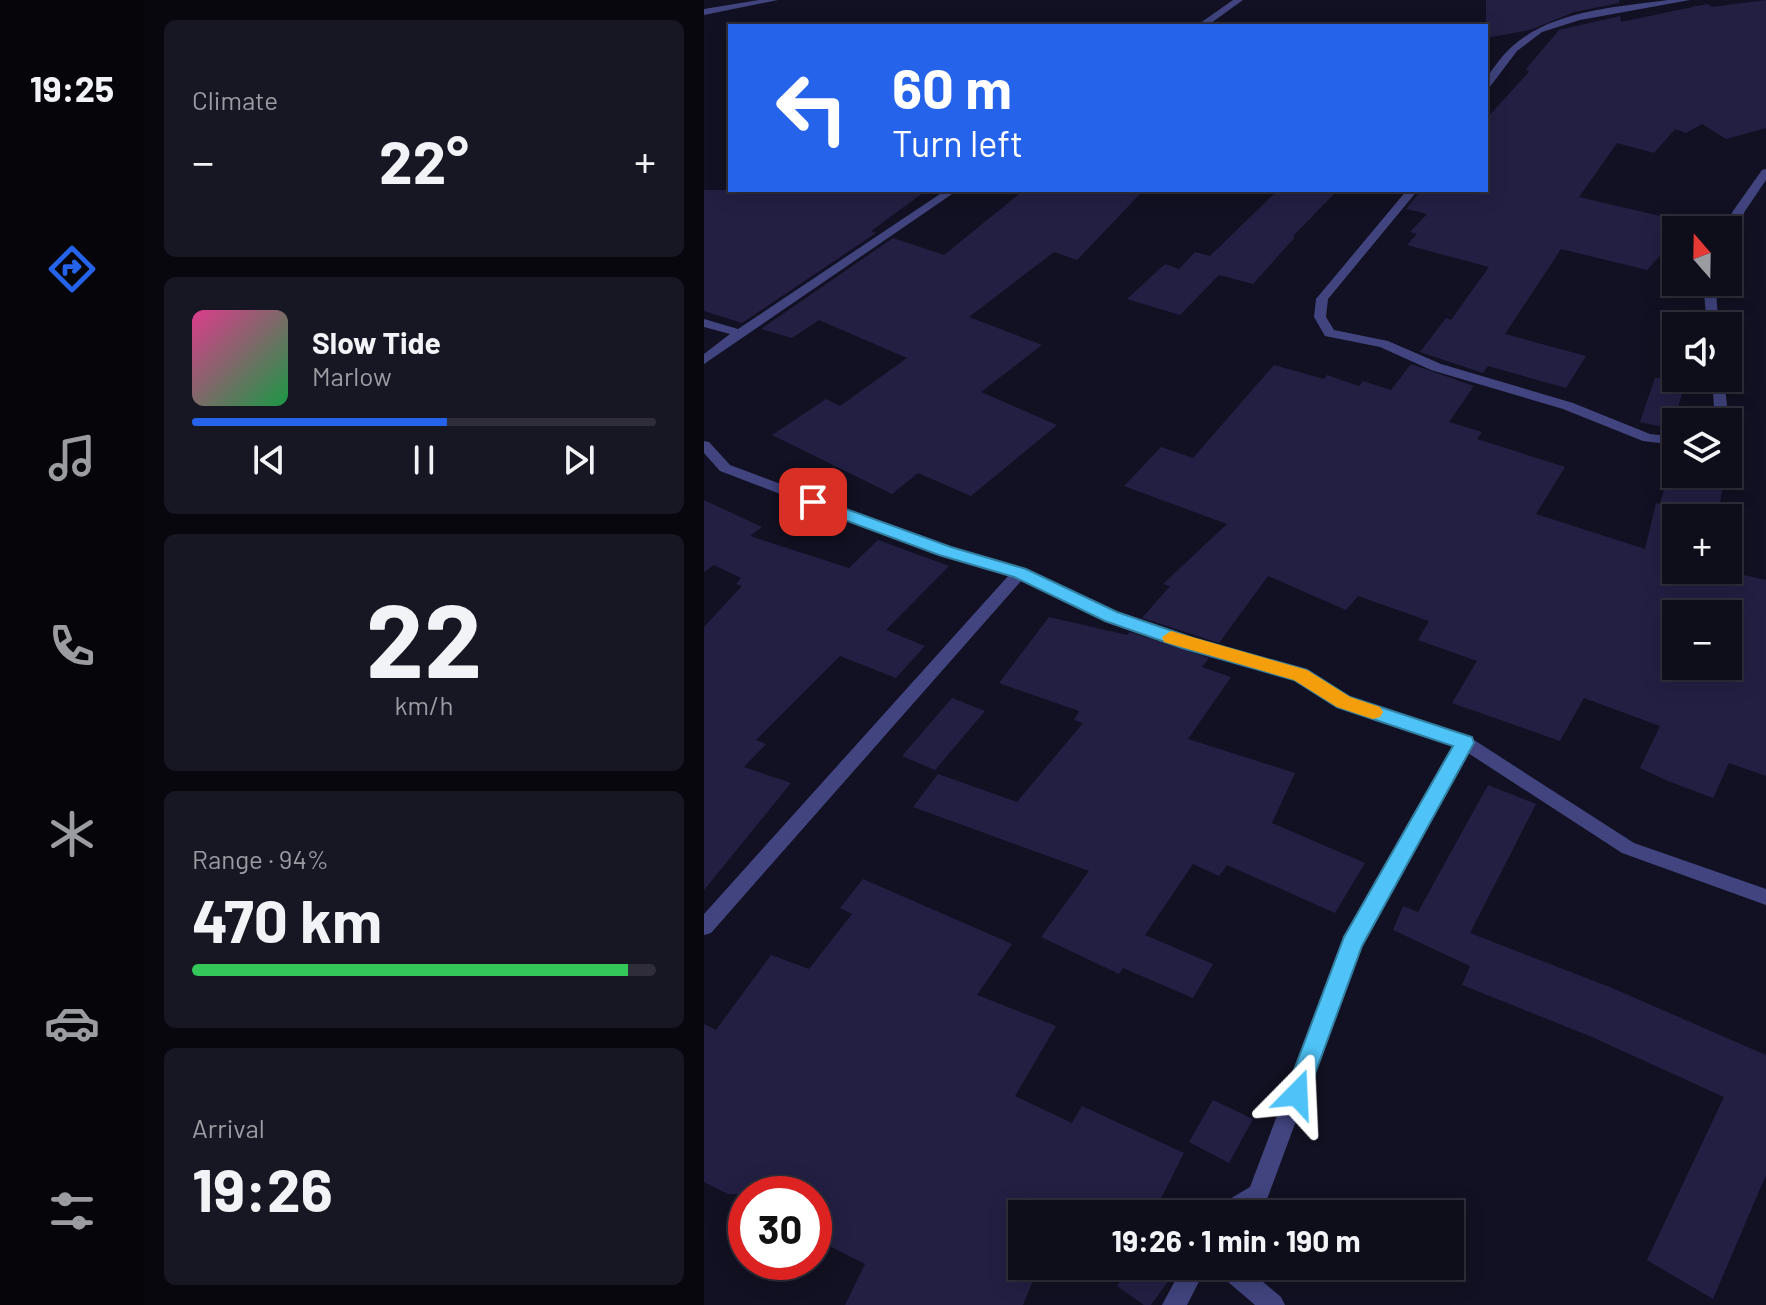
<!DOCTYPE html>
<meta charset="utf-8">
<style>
:root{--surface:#0e0d1a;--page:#171623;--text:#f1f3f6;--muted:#9b9ca2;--line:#2e2d39;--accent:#2563eb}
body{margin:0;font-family:Barlow,sans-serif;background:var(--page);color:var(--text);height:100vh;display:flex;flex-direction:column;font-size:30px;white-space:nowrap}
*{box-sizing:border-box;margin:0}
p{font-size:26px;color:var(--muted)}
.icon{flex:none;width:44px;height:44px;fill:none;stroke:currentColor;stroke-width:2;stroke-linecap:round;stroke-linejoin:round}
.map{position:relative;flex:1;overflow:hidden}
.panel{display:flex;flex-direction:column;gap:20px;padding:20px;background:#08070e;width:560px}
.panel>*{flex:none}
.hud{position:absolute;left:24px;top:24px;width:760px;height:168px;border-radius:0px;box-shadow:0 4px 20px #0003,0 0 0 2px var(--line);background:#2563eb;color:#fff;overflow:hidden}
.needle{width:52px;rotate:340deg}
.fabs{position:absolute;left:958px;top:216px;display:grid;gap:16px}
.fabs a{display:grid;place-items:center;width:80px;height:80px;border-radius:0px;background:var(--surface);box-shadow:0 4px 20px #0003,0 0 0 2px var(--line);font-size:40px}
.speed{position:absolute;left:24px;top:1176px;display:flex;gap:16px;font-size:40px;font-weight:700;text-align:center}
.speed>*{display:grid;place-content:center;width:104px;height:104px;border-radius:50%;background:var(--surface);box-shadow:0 4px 20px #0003,0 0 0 2px var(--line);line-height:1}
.speed .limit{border:12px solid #d22;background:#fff;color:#111}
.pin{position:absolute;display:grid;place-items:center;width:68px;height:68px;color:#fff;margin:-34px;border-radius:16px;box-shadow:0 4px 12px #0006}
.me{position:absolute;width:88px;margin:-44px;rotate:21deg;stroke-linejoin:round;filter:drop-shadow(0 0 6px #0008)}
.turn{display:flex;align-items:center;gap:28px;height:168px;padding:0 32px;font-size:36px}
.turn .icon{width:104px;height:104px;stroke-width:2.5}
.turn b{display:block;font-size:56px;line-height:68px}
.big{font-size:60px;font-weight:700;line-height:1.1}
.panel .widget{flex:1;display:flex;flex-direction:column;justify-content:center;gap:12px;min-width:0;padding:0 28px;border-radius:12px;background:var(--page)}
.panel .dial{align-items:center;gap:0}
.dial b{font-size:104px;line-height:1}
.song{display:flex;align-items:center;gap:24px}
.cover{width:96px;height:96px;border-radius:12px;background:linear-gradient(135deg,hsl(330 70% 55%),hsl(140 70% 35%))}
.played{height:8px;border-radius:4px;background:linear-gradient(90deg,var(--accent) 55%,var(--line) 55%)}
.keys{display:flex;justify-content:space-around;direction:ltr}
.heat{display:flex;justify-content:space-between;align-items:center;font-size:44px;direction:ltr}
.charge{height:12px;border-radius:6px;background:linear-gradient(90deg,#34c759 94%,var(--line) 0)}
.trip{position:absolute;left:304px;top:1200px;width:456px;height:80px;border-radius:0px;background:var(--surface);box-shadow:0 4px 20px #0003,0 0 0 2px var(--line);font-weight:700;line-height:80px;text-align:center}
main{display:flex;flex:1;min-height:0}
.tab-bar{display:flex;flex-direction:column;width:144px;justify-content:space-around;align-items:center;background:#06050a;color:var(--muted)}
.tab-bar .icon{width:56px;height:56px}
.tab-bar .current{color:var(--accent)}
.tab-bar b{font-size:36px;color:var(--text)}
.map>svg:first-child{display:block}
</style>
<main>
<nav class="tab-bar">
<b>19:25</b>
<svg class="icon current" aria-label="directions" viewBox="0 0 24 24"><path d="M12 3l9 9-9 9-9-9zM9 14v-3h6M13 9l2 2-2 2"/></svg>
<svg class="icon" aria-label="music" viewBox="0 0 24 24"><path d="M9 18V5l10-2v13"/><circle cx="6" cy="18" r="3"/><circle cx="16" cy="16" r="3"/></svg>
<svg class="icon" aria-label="phone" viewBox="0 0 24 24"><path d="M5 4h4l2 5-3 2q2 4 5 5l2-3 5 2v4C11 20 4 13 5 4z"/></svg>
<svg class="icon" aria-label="climate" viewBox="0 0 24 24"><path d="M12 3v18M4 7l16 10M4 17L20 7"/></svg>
<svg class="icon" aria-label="car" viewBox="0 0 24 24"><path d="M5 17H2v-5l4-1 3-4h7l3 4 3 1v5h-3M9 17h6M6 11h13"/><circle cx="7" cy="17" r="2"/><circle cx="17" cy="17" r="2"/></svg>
<svg class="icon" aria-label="filters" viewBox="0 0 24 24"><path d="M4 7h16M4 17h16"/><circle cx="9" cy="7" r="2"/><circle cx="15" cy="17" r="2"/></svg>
</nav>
<section class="panel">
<div class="widget"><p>Climate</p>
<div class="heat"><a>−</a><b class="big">22°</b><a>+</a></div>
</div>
<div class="widget">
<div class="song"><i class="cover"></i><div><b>Slow Tide</b><p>Marlow</p></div></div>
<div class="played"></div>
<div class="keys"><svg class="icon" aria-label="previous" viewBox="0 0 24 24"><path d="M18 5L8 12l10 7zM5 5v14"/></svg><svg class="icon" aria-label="pause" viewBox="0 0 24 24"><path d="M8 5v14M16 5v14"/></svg><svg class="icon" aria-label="next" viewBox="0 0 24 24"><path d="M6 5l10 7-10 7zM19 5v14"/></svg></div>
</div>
<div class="widget dial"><b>22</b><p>km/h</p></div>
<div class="widget"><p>Range · 94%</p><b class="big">470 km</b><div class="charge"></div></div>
<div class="widget"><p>Arrival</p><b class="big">19:26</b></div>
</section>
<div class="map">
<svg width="1062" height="1305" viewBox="0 0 1062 1305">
<rect width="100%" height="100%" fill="#121123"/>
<!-- building -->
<g fill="#231f43" fill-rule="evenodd">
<path d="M 782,0 L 915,0 L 915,3 L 870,12 L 826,30 L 782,38 Z"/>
<path d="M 1062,0 L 1062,128 L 1022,139 L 998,124 L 982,133 L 971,129 L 950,153 L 913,143 L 875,197 L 986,223 L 979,230 L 972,230 L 972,238 L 943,270 L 857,249 L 801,334 L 882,356 L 862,388 L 784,366 L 779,373 L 716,352 L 742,318 L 747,320 L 785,267 L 703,245 L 713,234 L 706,232 L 723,214 L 702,209 L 717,190 L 782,190 L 782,119 L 825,72 L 822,69 L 855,30 L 916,16 L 917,22 L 1003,4 L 1008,7 Z"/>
<path d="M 0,190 L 223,190 L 167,231 L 172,233 L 38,323 L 0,311 Z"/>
<path d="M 320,190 L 440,190 L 373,260 L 350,252 L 265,317 L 338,345 L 277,392 L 353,425 L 267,496 L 214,473 L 188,494 L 68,435 L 122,399 L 136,406 L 203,358 L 115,320 L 88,338 L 57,329 L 189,238 L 240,255 Z"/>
<path d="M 574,190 L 634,190 L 589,236 L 591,237 L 549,284 L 515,275 L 476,315 L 423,299 L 461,264 L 475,269 L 491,252 L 506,256 Z"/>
<path d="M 707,364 L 770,386 L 745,422 L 778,432 L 773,439 L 861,467 L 832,514 L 941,549 L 952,503 L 956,504 L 966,469 L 972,470 L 972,474 L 988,474 L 1020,481 L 1013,518 L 972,518 L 972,570 L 1024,570 L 1024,534 L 1035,536 L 1026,572 L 1062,580 L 1062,776 L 1025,763 L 1009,798 L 964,781 L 936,768 L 956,726 L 880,698 L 856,741 L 748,703 L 773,661 L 714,640 L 725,621 L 654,596 L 642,610 L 564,576 L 515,643 L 438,618 L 466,586 L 459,584 L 523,524 L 420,486 L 457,447 L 489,458 L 570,365 L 620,379 L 623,375 L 655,386 L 659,381 L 687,390 ZM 972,614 L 1024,614 L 1024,666 L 972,666 Z"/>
<path d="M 951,378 L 983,378 L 967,429 L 936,422 Z"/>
<path d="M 0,500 L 58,527 L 46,536 L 145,568 L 174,540 L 245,566 L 182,630 L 221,646 L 192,678 L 136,656 L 52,740 L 62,744 L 40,767 L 87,783 L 0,890 L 0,627 L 38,586 L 32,584 L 37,578 L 10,565 L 0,572 Z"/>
<path d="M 345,617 L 423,635 L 426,632 L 505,658 L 498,667 L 527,677 L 484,739 L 591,773 L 568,823 L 661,863 L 631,913 L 523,865 L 515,876 L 489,864 L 441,935 L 509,964 L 489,998 L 419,968 L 415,974 L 337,937 L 385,871 L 209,807 L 234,774 L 313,802 L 379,723 L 370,720 L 375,711 L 295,683 Z"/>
<path d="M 248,698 L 281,711 L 231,770 L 198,756 Z"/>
<path d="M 784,785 L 832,804 L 766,933 L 908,988 L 1062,1055 L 1062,1175 L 1009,1299 L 943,1260 L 1020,1097 L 888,1037 L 758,985 L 766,966 L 689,930 L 699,906 L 714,912 Z"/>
<path d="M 159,879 L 308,944 L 273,995 L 352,1026 L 311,1096 L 368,1123 L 378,1106 L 480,1153 L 449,1214 L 318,1214 L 318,1266 L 335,1266 L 319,1305 L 141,1305 L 161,1264 L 110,1238 L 110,1194 L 24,1194 L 0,1182 L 0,1024 L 12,1030 L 67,955 L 105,969 L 148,914 L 136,908 Z"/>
<path d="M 509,1100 L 549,1119 L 525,1163 L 485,1142 Z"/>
<path d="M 427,1266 L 475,1266 L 447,1305 L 440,1305 L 413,1286 Z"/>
</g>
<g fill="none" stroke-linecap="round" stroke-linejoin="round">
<!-- minor -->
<g fill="#41447e" fill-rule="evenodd">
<path d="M 55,0 L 74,0 L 0,15 L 0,9 Z"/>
<path d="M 529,0 L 539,0 L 503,26 L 492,26 Z"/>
<path d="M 964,0 L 986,0 L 876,20 L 838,32 L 813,51 L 785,88 L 782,89 C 782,77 787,71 794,62 C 832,11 905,8 964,0 Z"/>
<path d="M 1062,169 L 1062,180 L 1041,211 L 1030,233 L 1024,236 L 1024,230 L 1020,230 L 1029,211 L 1058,170 Z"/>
<path d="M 242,190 L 254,190 L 0,364 L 0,354 L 26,334 L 0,327 L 0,319 L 34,329 Z"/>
<path d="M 703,190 L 714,190 L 624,299 L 622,317 L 630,330 L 684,341 L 737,364 L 869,403 L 946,434 L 972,437 L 972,445 L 939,441 L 859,409 L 727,370 L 676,347 L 621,336 L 610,317 L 612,299 Z"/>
<path d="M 999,282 L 1011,282 L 1015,326 L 1003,326 Z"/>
<path d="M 1008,378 L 1020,378 L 1025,422 L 1024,423 L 1011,422 Z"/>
<path d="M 0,441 L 5,442 L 26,465 L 246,547 L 321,569 L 413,612 L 488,639 L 603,671 L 645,698 L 767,738 L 930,843 L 1062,889 L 1062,905 L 918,853 L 764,753 L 657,945 L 562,1202 L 542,1214 L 511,1214 L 514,1206 L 546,1187 L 638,943 L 751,746 L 633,706 L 592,679 L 478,647 L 401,620 L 318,580 L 7,933 L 0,935 L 0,914 L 305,575 L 236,555 L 16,471 L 0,453 Z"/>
<path d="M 479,1266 L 503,1266 L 483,1305 L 458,1305 Z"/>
<path d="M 518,1266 L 540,1266 L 577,1297 L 581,1305 L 551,1305 L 523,1281 Z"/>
</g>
</g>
<!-- route -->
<path fill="#4fc3f7" stroke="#337fa1" stroke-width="2" d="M 109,497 L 247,547 L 322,569 L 413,612 L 489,638 L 603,670 L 646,697 L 768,737 L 770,743 L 658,946 L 601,1101 L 593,1105 L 584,1101 L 581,1094 L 640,937 L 749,746 L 633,707 L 590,680 L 478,648 L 401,621 L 310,577 L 235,555 L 103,506 L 103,498 Z"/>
<!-- slow -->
<path fill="#f59e0b" d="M 467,631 L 603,670 L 646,697 L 676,707 L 679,712 L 676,717 L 669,719 L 633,707 L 590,680 L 460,642 L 458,637 Z"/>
</svg>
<div class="fabs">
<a><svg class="needle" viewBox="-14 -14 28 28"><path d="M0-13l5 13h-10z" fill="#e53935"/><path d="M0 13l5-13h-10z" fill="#9b9ca2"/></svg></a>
<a><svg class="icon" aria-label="sound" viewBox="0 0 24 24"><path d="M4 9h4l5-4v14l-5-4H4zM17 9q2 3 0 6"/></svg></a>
<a><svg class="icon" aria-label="layers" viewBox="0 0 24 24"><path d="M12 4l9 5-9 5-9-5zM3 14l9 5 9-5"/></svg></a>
<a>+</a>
<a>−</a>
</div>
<div class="speed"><div class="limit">30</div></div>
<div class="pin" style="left:109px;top:502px;background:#d93025"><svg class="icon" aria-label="arrive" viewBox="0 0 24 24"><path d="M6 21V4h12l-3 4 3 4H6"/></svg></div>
<svg class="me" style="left:593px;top:1094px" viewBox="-20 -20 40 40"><path d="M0-17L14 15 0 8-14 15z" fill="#4fc3f7" stroke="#fff" stroke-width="4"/></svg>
<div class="trip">19:26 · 1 min · 190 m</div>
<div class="hud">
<div class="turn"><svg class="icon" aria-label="left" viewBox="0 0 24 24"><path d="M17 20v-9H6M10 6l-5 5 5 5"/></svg><div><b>60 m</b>Turn left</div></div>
</div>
</div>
</main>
